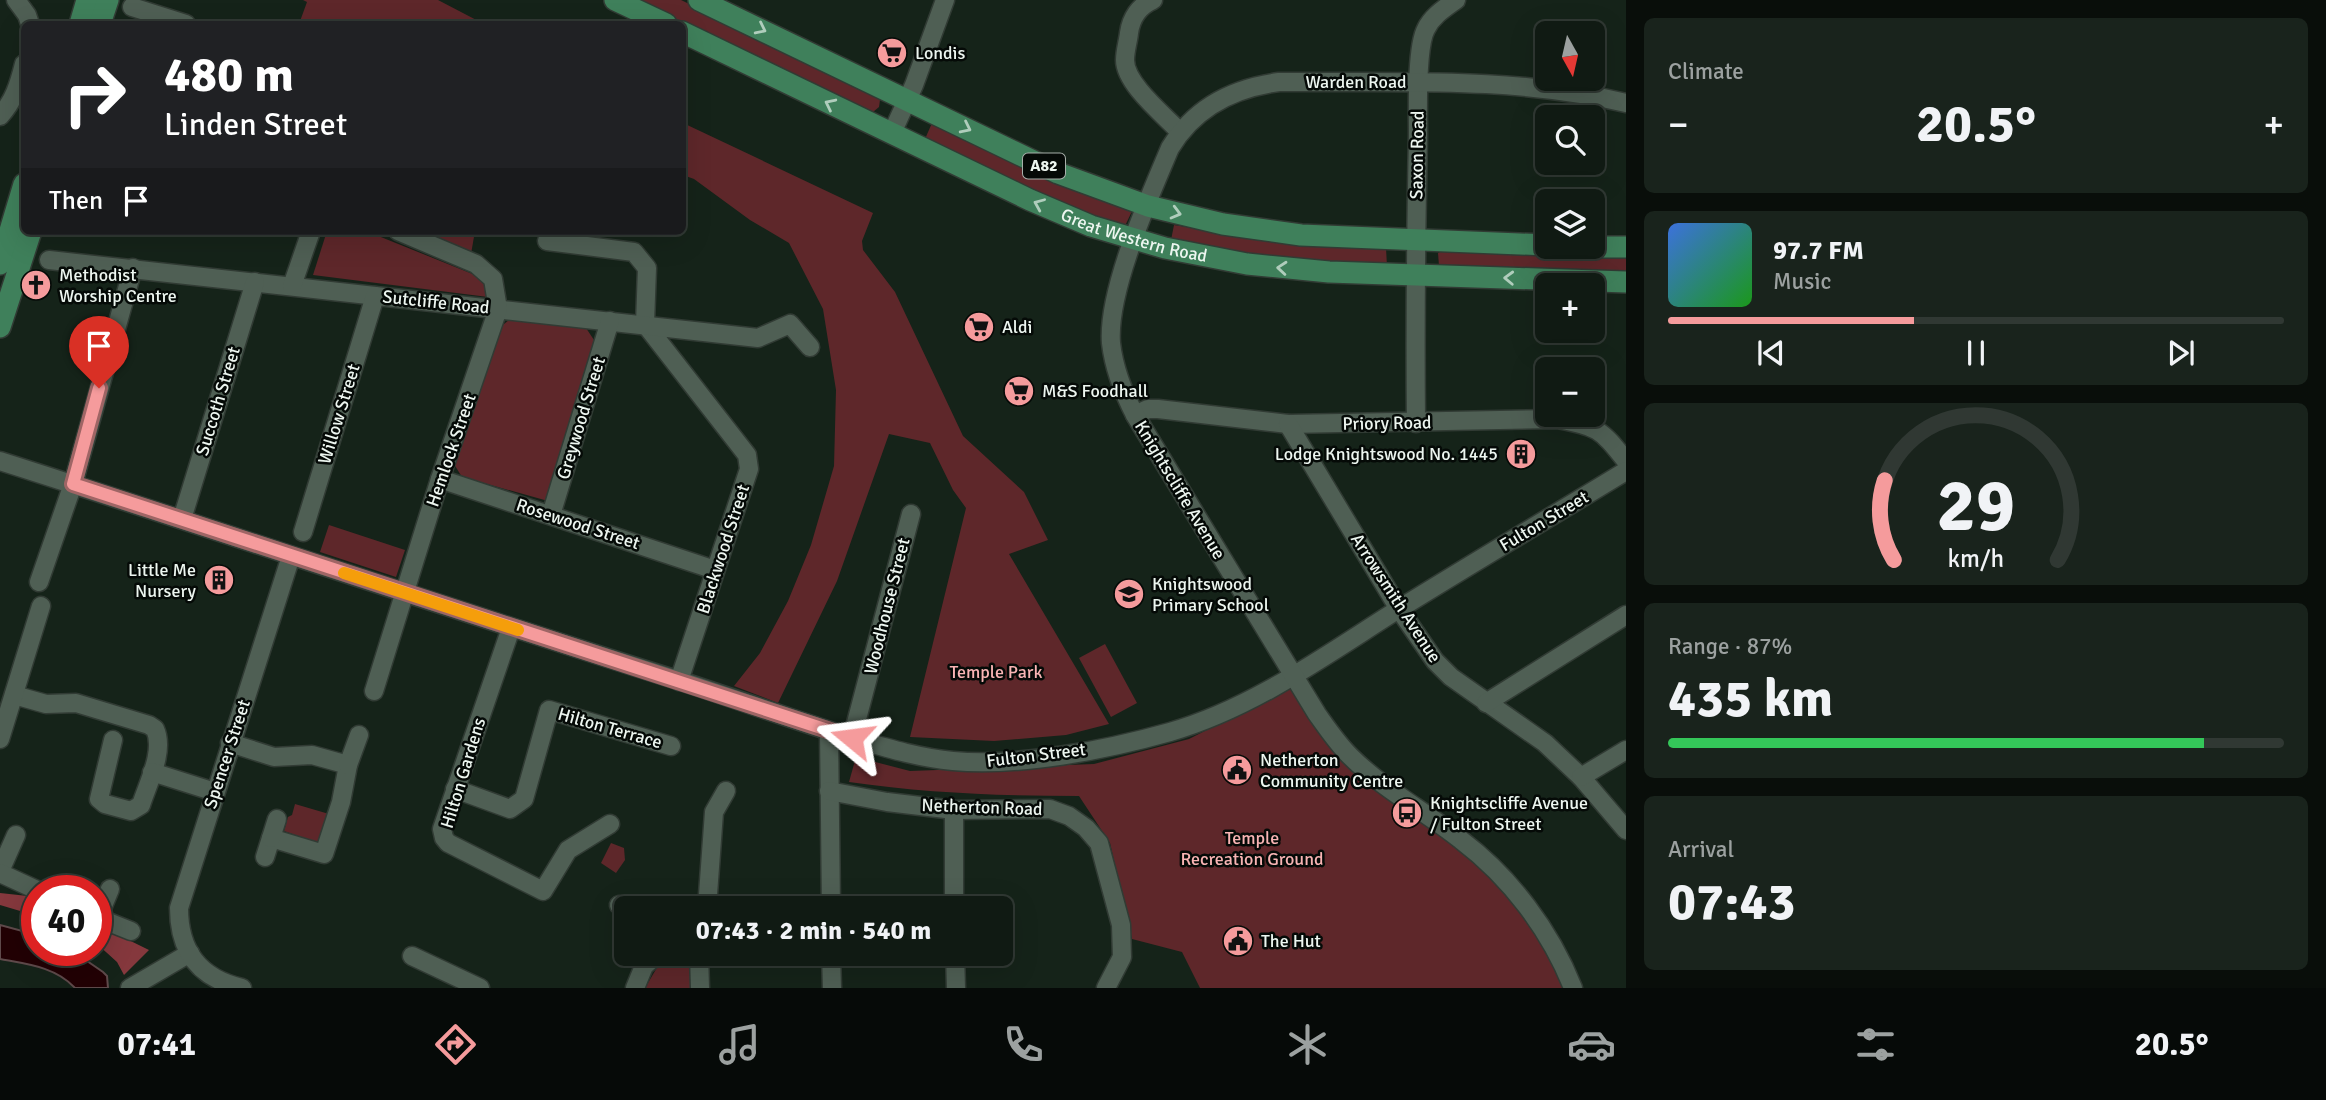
<!DOCTYPE html>
<meta charset="utf-8">
<style>
:root{--surface:#101a13;--page:#19231c;--text:#f1f3f6;--muted:#9ca1a0;--line:#303833;--accent:#f59b9c}
body{margin:0;font-family:Signika,sans-serif;background:var(--page);color:var(--text);height:100vh;display:flex;flex-direction:column;font-size:26px;white-space:nowrap}
*{box-sizing:border-box;margin:0}
p{font-size:23px;color:var(--muted)}
.icon{flex:none;width:38px;height:38px;fill:none;stroke:currentColor;stroke-width:2;stroke-linecap:round;stroke-linejoin:round}
.map{position:relative;flex:1;overflow:hidden}
.details{display:flex;flex-direction:column;gap:18px;padding:18px;background:#090e0a;width:700px}
.details>*{flex:none}
.guide{position:absolute;left:21px;top:21px;width:665px;height:214px;border-radius:10px;box-shadow:0 7px 28px #0002,0 0 0 2px var(--line);background:#202124;color:#fff;overflow:hidden}
.needle{width:46px;rotate:172deg}
.buttons{position:absolute;left:1535px;top:21px;display:grid;gap:14px}
.buttons a{display:grid;place-items:center;width:70px;height:70px;border-radius:10px;background:var(--surface);box-shadow:0 7px 28px #0002,0 0 0 2px var(--line);font-size:35px}
.speed{position:absolute;left:21px;top:875px;display:flex;gap:14px;font-size:35px;font-weight:700;text-align:center}
.speed>*{display:grid;place-content:center;width:91px;height:91px;border-radius:50%;background:var(--surface);box-shadow:0 7px 28px #0002,0 0 0 2px var(--line);line-height:1}
.speed .limit{border:10px solid #d22;background:#fff;color:#111}
.pin{position:absolute;display:grid;place-items:center;width:60px;height:60px;color:#fff;margin:-72px -30px;border-radius:50% 50% 50% 0;rotate:-45deg;box-shadow:0 0 7px #0007}
.pin .icon{rotate:45deg}
.me{position:absolute;width:77px;margin:-38px;rotate:286deg;stroke-linejoin:round;filter:drop-shadow(0 0 5px #0008)}
.turn{display:flex;align-items:center;gap:24px;height:147px;padding:0 28px;font-size:32px}
.turn .icon{width:91px;height:91px;stroke-width:2.5}
.turn b{display:block;font-size:49px;line-height:60px}
.then{display:flex;align-items:center;height:66px;padding:0 28px;background:#0003;gap:14px;font-size:26px}
.big{font-size:52px;font-weight:800;line-height:1.1}
.details .card{flex:1;display:flex;flex-direction:column;justify-content:center;gap:10px;min-width:0;padding:0 24px;border-radius:10px;background:var(--page)}
.details .dial{align-items:center;gap:0}
.dial svg{height:182px;overflow:visible;fill:none;stroke:var(--line);stroke-width:7;stroke-linecap:round;text-anchor:middle}
.dial text{fill:var(--text);stroke:none}
.song{display:flex;align-items:center;gap:21px}
.cover{width:84px;height:84px;border-radius:10px;background:linear-gradient(135deg,hsl(220 70% 55%),hsl(120 70% 35%))}
.played{height:7px;border-radius:4px;background:linear-gradient(90deg,var(--accent) 40%,var(--line) 40%)}
.keys{display:flex;justify-content:space-around;direction:ltr}
.heat{display:flex;justify-content:space-between;align-items:center;font-size:38px;direction:ltr}
.charge{height:10px;border-radius:5px;background:linear-gradient(90deg,#34c759 87%,var(--line) 0)}
.trip{position:absolute;left:614px;top:896px;width:399px;height:70px;border-radius:10px;background:var(--surface);box-shadow:0 7px 28px #0002,0 0 0 2px var(--line);font-weight:800;line-height:70px;text-align:center}
.menu{display:flex;height:112px;justify-content:space-around;align-items:center;background:#060a08;color:var(--muted)}
.menu .icon{width:49px;height:49px}
.menu .active{color:var(--accent)}
.menu b{font-size:32px;color:var(--text)}
main{display:flex;flex:1;min-height:0}
.map>svg:first-child{display:block}
</style>
<main>
<div class="map">
<svg width="1626" height="988" viewBox="0 0 1626 988">
<rect width="100%" height="100%" fill="#152319"/>
<!-- green -->
<g fill="#5e272a">
<path d="M 303,0 L 438,0 L 484,24 L 299,24 L 307,2 Z"/>
<path d="M 633,0 L 681,0 L 876,94 L 880,100 L 879,107 L 873,112 Z"/>
<path d="M 683,123 L 873,213 L 862,241 L 863,250 L 895,292 L 963,436 L 1024,492 L 1048,540 L 1009,554 L 1109,724 L 1066,735 L 994,741 L 910,737 L 966,508 L 953,490 L 930,443 L 889,434 L 837,581 L 778,703 L 734,686 L 760,653 L 788,601 L 811,545 L 834,466 L 836,390 L 823,309 L 789,243 L 750,220 L 694,179 L 683,175 Z"/>
<path d="M 932,123 L 1132,211 L 1125,226 L 1093,217 L 925,139 Z"/>
<path d="M 1174,225 L 1280,242 L 1386,248 L 1387,266 L 1282,261 L 1171,240 Z"/>
<path d="M 327,231 L 366,231 L 490,281 L 488,297 L 313,275 Z"/>
<path d="M 421,231 L 475,231 L 471,254 Z"/>
<path d="M 1448,248 L 1626,254 L 1626,274 L 1439,266 L 1438,253 Z"/>
<path d="M 509,320 L 586,328 L 596,343 L 548,501 L 462,477 L 452,461 L 494,332 Z"/>
<path d="M 329,525 L 405,550 L 396,577 L 320,552 Z"/>
<path d="M 1105,644 L 1137,703 L 1111,717 L 1079,658 Z"/>
<path d="M 1291,687 L 1343,760 L 1492,873 L 1557,961 L 1567,988 L 1200,988 L 1182,952 L 1132,939 L 1110,843 L 1079,796 C 1001,796 925,793 849,782 L 856,757 L 910,771 L 1094,764 L 1189,739 Z"/>
<path d="M 295,804 L 329,814 L 319,841 L 317,843 L 284,831 L 288,817 L 292,815 Z"/>
<path d="M 611,843 L 624,848 L 625,860 L 616,873 L 601,863 Z"/>
<path d="M 665,954 L 694,954 L 694,988 L 645,988 Z"/>
</g>
<!-- forest -->
<g fill="#85383d">
<path d="M 0,893 L 37,897 L 37,916 L 0,905 Z"/>
<path d="M 96,924 L 149,950 L 124,975 L 117,962 L 96,943 Z"/>
</g>
<!-- water -->
<path fill="#220004" stroke="#5f4a4b" stroke-width="2" d="M 0,925 L 37,935 L 37,950 L 71,950 L 103,972 L 107,976 L 108,988 L 75,988 C 56,967 27,964 0,959 Z"/>
<g fill="none" stroke-linecap="round" stroke-linejoin="round">
<!-- minor casing -->
<g stroke="#313b34" stroke-width="21">
<g id="minor">
<path d="M 16,0 L 27,15 L 30,24"/>
<path d="M 1153,0 C 1139,6 1131,18 1129,33 C 1128,42 1125,51 1125,60 C 1125,84 1164,115 1180,132"/>
<path d="M 132,7 L 186,24"/>
<path d="M 0,116 C 14,101 19,84 24,64"/>
<path d="M 892,133 L 914,85 L 945,0"/>
<path d="M 547,241 L 634,252 L 647,268 L 645,324 L 747,455 L 749,469 L 679,681"/>
<path d="M 49,260 L 758,338 L 790,324 L 810,347"/>
<path d="M 292,286 L 311,231"/>
<path d="M 1135,415 L 1148,409 L 1158,409 L 1288,424 L 1557,419 C 1598,427 1600,428 1626,461"/>
<path d="M 1416,423 C 1415,327 1416,231 1418,135 C 1418,112 1416,47 1426,29 C 1432,16 1445,8 1456,0"/>
<path d="M 1288,424 L 1399,609 L 1435,661 L 1451,677 L 1545,743 L 1581,777 L 1626,830"/>
<path d="M 0,461 C 223,532 444,607 668,677 C 732,697 795,721 859,740 C 890,749 921,758 953,761 C 1019,767 1106,750 1170,732 C 1251,709 1323,657 1394,612 C 1471,564 1549,518 1626,471"/>
<path d="M 440,479 L 715,570"/>
<path d="M 551,515 L 610,321"/>
<path d="M 182,519 L 255,282"/>
<path d="M 303,532 L 375,296"/>
<path d="M 39,582 L 73,484 L 133,268"/>
<path d="M 511,628 L 442,829 L 444,838 L 448,843 L 543,891 L 568,850 L 610,824"/>
<path d="M 374,691 L 440,479 L 498,309 L 493,279 L 476,264 L 398,231"/>
<path d="M 14,695 L 46,704 L 76,703 L 149,725 L 155,729 C 165,751 148,783 141,805 L 131,811 L 105,804 L 99,799 L 113,740"/>
<path d="M 1486,703 L 1626,615"/>
<path d="M 829,732 L 831,908"/>
<path d="M 852,738 L 911,514"/>
<path d="M 0,739 L 41,606"/>
<path d="M 230,743 L 274,757 L 312,755 L 348,765 L 341,802 L 324,854 L 271,838 L 265,857"/>
<path d="M 348,765 L 359,735"/>
<path d="M 152,772 L 215,792"/>
<path d="M 1581,777 L 1626,750"/>
<path d="M 455,789 L 510,809 L 524,799 L 549,710 L 671,746"/>
<path d="M 829,791 L 887,802 L 954,810 L 1050,809 L 1069,816 L 1086,828 L 1099,843 L 1121,925 L 1122,957 L 1106,988"/>
<path d="M 954,810 L 954,908"/>
<path d="M 271,838 L 277,819"/>
<path d="M 0,871 L 16,835"/>
<path d="M 0,873 L 39,891"/>
<path d="M 619,905 L 626,910"/>
<path d="M 707,908 L 714,812 L 726,791"/>
<path d="M 96,917 L 131,931"/>
<path d="M 98,918 L 110,889"/>
<path d="M 699,954 L 700,988"/>
<path d="M 831,954 L 832,988"/>
<path d="M 955,954 L 956,988"/>
<path d="M 412,956 L 480,988"/>
<path d="M 130,988 L 190,953"/>
<path d="M 242,988 C 199,978 179,951 179,908 L 291,556"/>
<path d="M 635,988 L 644,966 L 658,954"/>
<path d="M 1573,988 C 1550,930 1510,877 1461,840 C 1425,811 1383,789 1350,756 C 1337,743 1327,728 1317,714 L 1135,415 C 1123,392 1114,369 1111,343 C 1107,291 1149,198 1170,148 C 1194,108 1233,88 1279,82 C 1394,83 1513,76 1626,103"/>
</g>
</g>
<!-- major casing -->
<g stroke="#313b34" stroke-width="24">
<g id="major">
<path d="M 615,0 L 666,24"/>
<path d="M 699,0 L 1058,173 L 1148,206 L 1223,224 L 1301,235 L 1547,245"/>
<path d="M 80,24 L 87,0"/>
<path d="M 100,24 L 108,0"/>
<path id="s1" d="M 682,32 L 1030,200 L 1091,226 L 1165,248 L 1247,264 L 1329,272 L 1626,282"/>
<path d="M 1592,247 L 1626,247"/>
<path d="M 0,264 L 24,184"/>
<path d="M 0,327 L 31,231"/>
</g>
</g>
<!-- minor -->
<use href="#minor" stroke="#4f5f54" stroke-width="18"/>
<!-- major -->
<use href="#major" stroke="#3f805b" stroke-width="21"/>
</g>
<!-- one-way arrows -->
<defs><path id="oneway-chevron" d="M-2-3.5L2.5 0L-2 3.5" fill="none" stroke-width="1.6" stroke-linecap="round" stroke-linejoin="round" transform="scale(1.75)"/></defs>
<g stroke="#b0cdbc">
<use href="#oneway-chevron" transform="translate(761 29) rotate(26)"/>
<use href="#oneway-chevron" transform="translate(830 104) rotate(-154)"/>
<use href="#oneway-chevron" transform="translate(966 128) rotate(26)"/>
<use href="#oneway-chevron" transform="translate(1039 204) rotate(-157)"/>
<use href="#oneway-chevron" transform="translate(1176 213) rotate(15)"/>
<use href="#oneway-chevron" transform="translate(1282 268) rotate(-175)"/>
<use href="#oneway-chevron" transform="translate(1509 278) rotate(-178)"/>
</g>
<g fill="none" stroke-linecap="round" stroke-linejoin="round">
<!-- route casing -->
<g stroke="#9f6565" stroke-width="18">
<path id="route" d="M 99,388 L 73,484 L 852,738"/>
</g>
<!-- route -->
<use href="#route" stroke="#f59b9c" stroke-width="12"/>
<!-- slow -->
<path stroke="#f59e0b" stroke-width="12" d="M 344,573 L 518,630"/>
</g>
<!-- icons -->
<defs>
<g id="supermarket-disc" transform="scale(1.575)"><circle r="9.5" fill="#f59b9c" stroke="#050a07"/><path d="M-6-5.5h2.5l.6 2H6L4.5 2H-2.5L-4.4-4H-6ZM-1.5 3.2a1.3 1.3 0 1 0 .1 0ZM3 3.2a1.3 1.3 0 1 0 .1 0Z" fill="#111"/></g>
<g id="church-disc" transform="scale(1.575)"><circle r="9.5" fill="#f59b9c" stroke="#050a07"/><path d="M-1.2-6h2.4v3.5h3.3v2.4h-3.3V6h-2.4V-.1h-3.3v-2.4h3.3Z" fill="#111"/></g>
<g id="building-disc" transform="scale(1.575)"><circle r="9.5" fill="#f59b9c" stroke="#050a07"/><path d="M-4-6H4V6H1V3H-1V6H-4ZM-2.5-4.3h1.7v1.8h-1.7ZM.8-4.3h1.7v1.8H.8ZM-2.5-1h1.7V.8h-1.7ZM.8-1h1.7V.8H.8Z" fill="#111"/></g>
<g id="school-disc" transform="scale(1.575)"><circle r="9.5" fill="#f59b9c" stroke="#050a07"/><path d="M0-5L7-2L0 1L-7-2ZM-4 1L0 2.5L4 1V4Q0 6-4 4Z" fill="#111"/></g>
<g id="civic-disc" transform="scale(1.575)"><circle r="9.5" fill="#f59b9c" stroke="#050a07"/><path d="M-.6-6.5H3V-4.5H.6V-3L4-1V1h2V6H-6V1h2V-1L-.6-3ZM-1.2 2.5V6h2.4V2.5Z" fill="#111"/></g>
<g id="bus-disc" transform="scale(1.575)"><circle r="9.5" fill="#f59b9c" stroke="#050a07"/><path d="M-5-6H5V4H4V6H2V4H-2V6H-4V4H-5ZM-3.5-4V0h7V-4ZM-3.5 1.2v1.5H-2V1.2ZM2 1.2v1.5H3.5V1.2Z" fill="#111"/></g>
</defs>
<g fill-rule="evenodd">
<use href="#supermarket-disc" x="892" y="53"/>
<use href="#church-disc" x="36" y="285"/>
<use href="#supermarket-disc" x="979" y="327"/>
<use href="#supermarket-disc" x="1019" y="391"/>
<use href="#building-disc" x="1521" y="454"/>
<use href="#building-disc" x="219" y="580"/>
<use href="#school-disc" x="1129" y="594"/>
<use href="#civic-disc" x="1237" y="770"/>
<use href="#bus-disc" x="1407" y="813"/>
<use href="#civic-disc" x="1238" y="941"/>
</g>
<g text-anchor="middle" dominant-baseline="central" stroke-width="5" stroke-linejoin="round" paint-order="stroke">
<!-- shield labels -->
<rect fill="#050a07" stroke="#a7afaa" stroke-width="2" x="1023" y="153.5" width="42" height="25" rx="5"/>
<g font-size="16" font-weight="bold" fill="#edf6f0">
<text x="1044" y="166">A82</text>
</g>
<!-- poi labels -->
<g font-size="18" fill="#edf6f0" stroke="#050a07" text-anchor="start">
<text x="915" y="53">Londis</text>
<text x="59" y="275">Methodist<tspan x="59" dy="21">Worship Centre</tspan></text>
<text x="1002" y="327">Aldi</text>
<text x="1042" y="391">M&amp;S Foodhall</text>
<text x="1498" y="454" text-anchor="end">Lodge Knightswood No. 1445</text>
<text x="196" y="570" text-anchor="end">Little Me<tspan x="196" dy="21">Nursery</tspan></text>
<text x="1152" y="584">Knightswood<tspan x="1152" dy="21">Primary School</tspan></text>
<text x="1260" y="760">Netherton<tspan x="1260" dy="21">Community Centre</tspan></text>
<text x="1430" y="803">Knightscliffe Avenue<tspan x="1430" dy="21">/ Fulton Street</tspan></text>
<text x="1261" y="941">The Hut</text>
</g>
<!-- street labels -->
<g font-size="18" fill="#edf6f0" stroke="#050a07">
<text x="1356" y="82">Warden Road</text>
<text transform="translate(1417 155) rotate(-89)">Saxon Road</text>
<text stroke="none"><textPath href="#s1" startOffset="497">Great Western Road</textPath></text>
<text transform="translate(436 302) rotate(6)">Sutcliffe Road</text>
<text transform="translate(218 401) rotate(-73)">Succoth Street</text>
<text transform="translate(339 414) rotate(-73)">Willow Street</text>
<text transform="translate(581 418) rotate(-73)">Greywood Street</text>
<text transform="translate(1387 423) rotate(-1)">Priory Road</text>
<text transform="translate(451 450) rotate(-71)">Hemlock Street</text>
<text transform="translate(1180 490) rotate(59)">Knightscliffe Avenue</text>
<text transform="translate(1544 521) rotate(-31)">Fulton Street</text>
<text transform="translate(578 524) rotate(18)">Rosewood Street</text>
<text transform="translate(723 549) rotate(-72)">Blackwood Street</text>
<text transform="translate(1396 598) rotate(57)">Arrowsmith Avenue</text>
<text transform="translate(887 606) rotate(-76)">Woodhouse Street</text>
<text transform="translate(610 728) rotate(16)">Hilton Terrace</text>
<text transform="translate(227 754) rotate(-72)">Spencer Street</text>
<text transform="translate(1036 755) rotate(-7)">Fulton Street</text>
<text transform="translate(463 773) rotate(-73)">Hilton Gardens</text>
<text transform="translate(982 807) rotate(2)">Netherton Road</text>
</g>
<!-- park labels -->
<g font-size="18" fill="#f9b4b4" stroke="#050a07">
<text x="996" y="672">Temple Park</text>
<text x="1252" y="838">Temple<tspan x="1252" dy="21">Recreation Ground</tspan></text>
</g>
</g>
</svg>
<div class="buttons">
<a><svg class="needle" viewBox="-14 -14 28 28"><path d="M0-13l5 13h-10z" fill="#e53935"/><path d="M0 13l5-13h-10z" fill="#9ca1a0"/></svg></a>
<a><svg class="icon" aria-label="search" viewBox="0 0 24 24"><circle cx="10" cy="10" r="6"/><path d="M15 15l6 6"/></svg></a>
<a><svg class="icon" aria-label="layers" viewBox="0 0 24 24"><path d="M12 4l9 5-9 5-9-5zM3 14l9 5 9-5"/></svg></a>
<a>+</a>
<a>−</a>
</div>
<div class="speed"><div class="limit">40</div></div>
<div class="pin" style="left:99px;top:388px;background:#d93025"><svg class="icon" aria-label="arrive" viewBox="0 0 24 24"><path d="M6 21V4h12l-3 4 3 4H6"/></svg></div>
<svg class="me" style="left:852px;top:738px" viewBox="-20 -20 40 40"><path d="M0-17L14 15 0 8-14 15z" fill="#f59b9c" stroke="#fff" stroke-width="4"/></svg>
<div class="trip">07:43 · 2 min · 540 m</div>
<div class="guide">
<div class="turn"><svg class="icon" aria-label="right" viewBox="0 0 24 24"><path d="M7 20v-9h11M14 6l5 5-5 5"/></svg><div><b>480 m</b>Linden Street</div></div>
<div class="then">Then<svg class="icon" aria-label="arrive" viewBox="0 0 24 24"><path d="M6 21V4h12l-3 4 3 4H6"/></svg></div>
</div>
</div>
<section class="details">
<div class="card"><p>Climate</p>
<div class="heat"><a>−</a><b class="big">20.5°</b><a>+</a></div>
</div>
<div class="card">
<div class="song"><i class="cover"></i><div><b>97.7 FM</b><p>Music</p></div></div>
<div class="played"></div>
<div class="keys"><svg class="icon" aria-label="previous" viewBox="0 0 24 24"><path d="M18 5L8 12l10 7zM5 5v14"/></svg><svg class="icon" aria-label="pause" viewBox="0 0 24 24"><path d="M8 5v14M16 5v14"/></svg><svg class="icon" aria-label="next" viewBox="0 0 24 24"><path d="M6 5l10 7-10 7zM19 5v14"/></svg></div>
</div>
<div class="card dial"><svg viewBox="0 0 100 80">
<path d="M14 69A42 42 0 1 1 86 69"/>
<path d="M14 69A42 42 0 0 1 10 34" stroke="#f59b9c"/>
<text x="50" y="56" font-size="32" font-weight="700">29</text>
<text x="50" y="72" font-size="11">km/h</text>
</svg></div>
<div class="card"><p>Range · 87%</p><b class="big">435 km</b><div class="charge"></div></div>
<div class="card"><p>Arrival</p><b class="big">07:43</b></div>
</section>
</main>
<nav class="menu">
<b>07:41</b>
<svg class="icon active" aria-label="directions" viewBox="0 0 24 24"><path d="M12 3l9 9-9 9-9-9zM9 14v-3h6M13 9l2 2-2 2"/></svg>
<svg class="icon" aria-label="music" viewBox="0 0 24 24"><path d="M9 18V5l10-2v13"/><circle cx="6" cy="18" r="3"/><circle cx="16" cy="16" r="3"/></svg>
<svg class="icon" aria-label="phone" viewBox="0 0 24 24"><path d="M5 4h4l2 5-3 2q2 4 5 5l2-3 5 2v4C11 20 4 13 5 4z"/></svg>
<svg class="icon" aria-label="climate" viewBox="0 0 24 24"><path d="M12 3v18M4 7l16 10M4 17L20 7"/></svg>
<svg class="icon" aria-label="car" viewBox="0 0 24 24"><path d="M5 17H2v-5l4-1 3-4h7l3 4 3 1v5h-3M9 17h6M6 11h13"/><circle cx="7" cy="17" r="2"/><circle cx="17" cy="17" r="2"/></svg>
<svg class="icon" aria-label="filters" viewBox="0 0 24 24"><path d="M4 7h16M4 17h16"/><circle cx="9" cy="7" r="2"/><circle cx="15" cy="17" r="2"/></svg>
<b>20.5°</b>
</nav>
